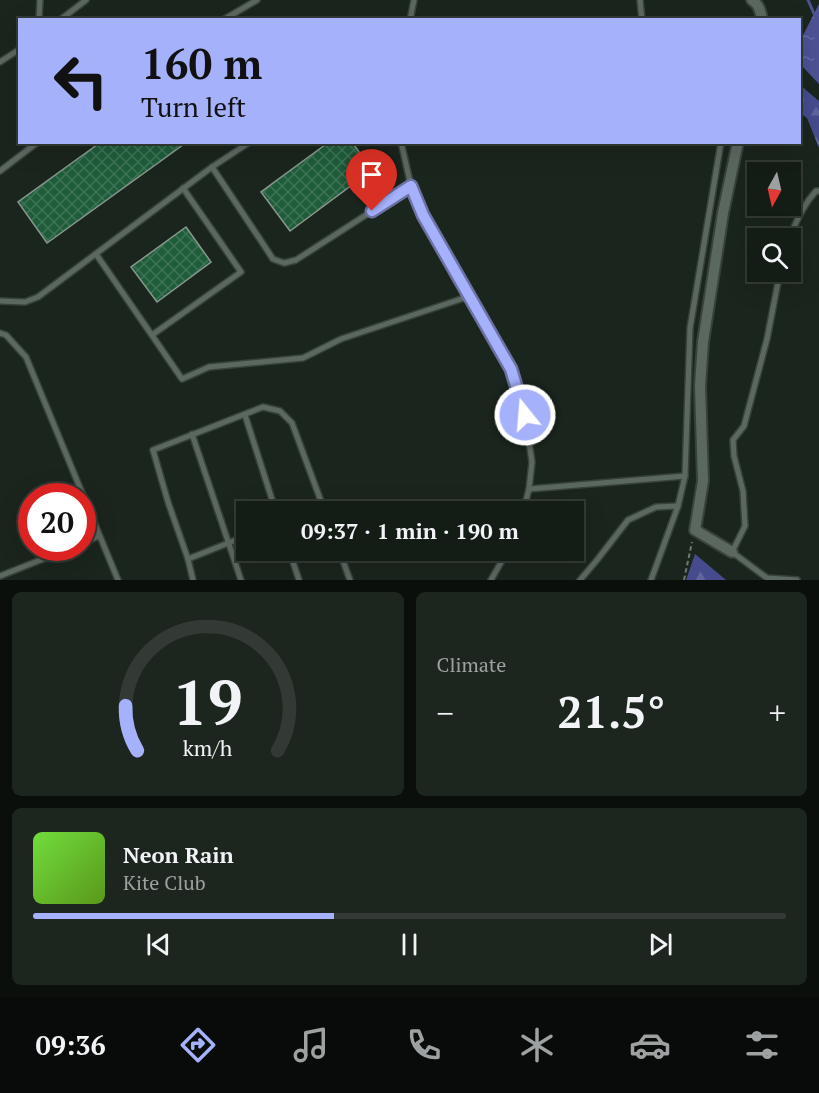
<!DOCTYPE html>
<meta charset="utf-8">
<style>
:root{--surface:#141c16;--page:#1d251f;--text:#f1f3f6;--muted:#9da1a1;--line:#333a35;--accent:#a6b1fc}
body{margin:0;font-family:"PT Serif",serif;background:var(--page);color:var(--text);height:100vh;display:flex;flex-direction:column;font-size:22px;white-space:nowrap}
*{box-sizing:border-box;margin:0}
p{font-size:20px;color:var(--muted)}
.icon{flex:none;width:33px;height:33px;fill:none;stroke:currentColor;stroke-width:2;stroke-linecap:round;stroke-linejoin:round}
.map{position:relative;height:580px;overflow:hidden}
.sheet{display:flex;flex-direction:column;gap:12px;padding:12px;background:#0b0f0c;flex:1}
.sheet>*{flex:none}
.banner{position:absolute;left:18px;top:18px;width:783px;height:126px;border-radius:0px;box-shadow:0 6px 24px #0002,0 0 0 2px var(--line);background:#a6b1fc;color:#111;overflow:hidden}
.needle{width:39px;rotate:188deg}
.buttons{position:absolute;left:747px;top:162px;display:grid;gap:12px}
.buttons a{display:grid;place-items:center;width:54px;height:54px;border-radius:0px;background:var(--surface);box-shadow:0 6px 24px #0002,0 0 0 2px var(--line);font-size:30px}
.speed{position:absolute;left:18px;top:483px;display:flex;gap:12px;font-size:30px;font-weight:700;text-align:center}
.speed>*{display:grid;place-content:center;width:78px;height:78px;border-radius:50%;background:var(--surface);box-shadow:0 6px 24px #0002,0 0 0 2px var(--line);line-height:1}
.speed .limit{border:9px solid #d22;background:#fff;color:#111}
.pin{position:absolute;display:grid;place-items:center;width:51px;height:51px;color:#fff;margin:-62px -26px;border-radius:50% 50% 50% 0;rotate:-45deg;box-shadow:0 0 6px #0007}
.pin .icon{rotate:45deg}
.me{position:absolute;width:66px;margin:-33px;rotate:343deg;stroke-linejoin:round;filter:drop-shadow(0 0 4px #0008)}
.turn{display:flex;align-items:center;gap:21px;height:126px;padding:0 24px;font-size:27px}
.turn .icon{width:78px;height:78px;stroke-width:2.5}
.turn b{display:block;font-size:42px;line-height:51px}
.big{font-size:45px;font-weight:700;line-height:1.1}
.sheet .card{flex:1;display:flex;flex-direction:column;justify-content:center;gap:9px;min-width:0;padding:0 21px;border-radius:9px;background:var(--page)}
.sheet .dial{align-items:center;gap:0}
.dial svg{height:156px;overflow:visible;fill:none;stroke:var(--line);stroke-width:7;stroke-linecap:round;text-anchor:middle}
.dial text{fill:var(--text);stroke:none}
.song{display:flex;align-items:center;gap:18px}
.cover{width:72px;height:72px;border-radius:9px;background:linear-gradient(135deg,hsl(100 70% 55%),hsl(90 70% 35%))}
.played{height:6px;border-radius:3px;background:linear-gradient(90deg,var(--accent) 40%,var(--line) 40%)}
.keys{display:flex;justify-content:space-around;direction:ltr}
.heat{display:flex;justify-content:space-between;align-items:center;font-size:33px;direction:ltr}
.sheet .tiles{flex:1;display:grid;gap:12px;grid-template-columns:1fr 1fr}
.card:last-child{grid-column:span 2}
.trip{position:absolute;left:236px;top:501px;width:348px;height:60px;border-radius:0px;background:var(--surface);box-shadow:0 6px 24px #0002,0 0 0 2px var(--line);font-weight:700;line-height:60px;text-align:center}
.tabs{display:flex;height:96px;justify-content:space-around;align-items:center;background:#080b09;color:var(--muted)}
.tabs .icon{width:42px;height:42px}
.tabs .on{color:var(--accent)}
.tabs b{font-size:27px;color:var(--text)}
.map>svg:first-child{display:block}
</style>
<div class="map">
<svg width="819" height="580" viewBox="0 0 819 580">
<defs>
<pattern id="forest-firs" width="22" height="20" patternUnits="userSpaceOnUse" patternTransform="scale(1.5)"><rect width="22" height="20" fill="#454b8d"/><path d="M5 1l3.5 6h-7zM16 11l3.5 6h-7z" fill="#5f659d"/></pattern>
<pattern id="water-ripples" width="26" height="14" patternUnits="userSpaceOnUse" patternTransform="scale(1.5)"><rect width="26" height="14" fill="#4c5294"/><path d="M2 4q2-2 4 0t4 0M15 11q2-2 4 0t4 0" fill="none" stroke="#656ba3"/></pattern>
<pattern id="building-cross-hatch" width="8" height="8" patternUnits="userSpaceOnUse" patternTransform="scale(1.5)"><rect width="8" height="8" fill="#1e5c3a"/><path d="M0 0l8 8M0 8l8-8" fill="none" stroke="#3e7356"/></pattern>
</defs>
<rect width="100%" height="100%" fill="#1a251d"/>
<!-- forest -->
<g fill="url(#forest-firs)">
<path d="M 800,85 L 819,101 L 819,148 L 807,118 L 800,113 Z"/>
<path d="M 695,554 L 726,580 L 686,580 Z"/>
</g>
<!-- water -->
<path fill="url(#water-ripples)" d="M 819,4 L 819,84 L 800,64 L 800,41 Z"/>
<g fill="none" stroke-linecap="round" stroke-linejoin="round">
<!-- stream -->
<path stroke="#4c5294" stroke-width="3" d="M 808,0 L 815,16"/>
</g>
<!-- building -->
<g fill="url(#building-cross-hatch)" stroke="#89978e" stroke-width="1.5">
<path d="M 101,142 L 187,142 L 47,243 L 18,202 Z"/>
<path d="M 329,142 L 352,142 L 372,170 L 290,231 L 261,192 Z"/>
<path d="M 186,227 L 211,262 L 157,302 L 131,267 Z"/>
</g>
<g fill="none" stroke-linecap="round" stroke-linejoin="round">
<!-- service casing -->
<g stroke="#38413b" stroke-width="8">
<g id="service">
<path d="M 640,0 L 642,20"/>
<path d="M 39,20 L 40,0"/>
<path d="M 60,20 L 86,0"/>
<path d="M 223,20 L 257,0"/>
<path d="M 410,20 L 414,0"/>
<path d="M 0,62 L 20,49"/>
<path d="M 250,142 L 212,167 L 273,259 L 284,263 L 296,260 L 411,186"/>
<path d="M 401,142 L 411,186 L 423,215 L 511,369 L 525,415 L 532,462 L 529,489 L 523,512"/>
<path d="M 0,171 L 38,142"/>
<path d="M 789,238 C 797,221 803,205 816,191 L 819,191"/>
<path d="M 96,254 L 182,379 L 209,367 L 303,358 L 341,339 L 470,296"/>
<path d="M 780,272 L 767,339 L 744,426 L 733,440 L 734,456 L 743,491 L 745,526 L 732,552 L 767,578 L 797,580"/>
<path d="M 0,301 L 25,302 L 38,297 L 212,167"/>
<path d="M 0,333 L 6,335 L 26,357 L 118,580"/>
<path d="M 152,335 L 241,272 L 183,188"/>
<path d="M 245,415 L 276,512"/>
<path d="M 192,434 L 241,580"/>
<path d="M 529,489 L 685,476"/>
<path d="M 314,512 L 323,508"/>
<path d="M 82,543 L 99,536"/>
<path d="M 289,550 L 299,580"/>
<path d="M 339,550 L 350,580"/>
<path d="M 188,559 L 246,536"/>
<path d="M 0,576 L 71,548"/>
<path d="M 193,580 L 188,559 L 168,502 L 153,450 L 263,407 L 280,411 L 292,423 L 325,512"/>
<path d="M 491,580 L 508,550"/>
<path d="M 580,580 L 597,560 L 628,520 L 656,507 L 678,506"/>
<path d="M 651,580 L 678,506 L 685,476 L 690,328 L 721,142"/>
</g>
</g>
<!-- minor casing -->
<g stroke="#38413b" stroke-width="14">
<g id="minor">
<path d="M 752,0 C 759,4 761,12 762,20"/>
<path d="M 732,552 L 695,530 L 703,481 L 700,386 L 703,342 L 723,213 L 738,142"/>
</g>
</g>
<!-- path -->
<path stroke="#707972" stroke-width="2" stroke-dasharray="4.5 3" stroke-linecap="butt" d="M 684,580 L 692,542"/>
<!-- service -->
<use href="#service" stroke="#5b685f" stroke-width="5"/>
<!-- minor -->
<use href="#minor" stroke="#5b685f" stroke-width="10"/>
</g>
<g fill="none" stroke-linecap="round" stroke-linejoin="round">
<!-- route casing -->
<g stroke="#6c73a4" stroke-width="15">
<path id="route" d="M 372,211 L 411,186 L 423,215 L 511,369 L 525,415"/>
</g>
<!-- route -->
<use href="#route" stroke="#a6b1fc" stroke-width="10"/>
</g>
</svg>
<div class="buttons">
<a><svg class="needle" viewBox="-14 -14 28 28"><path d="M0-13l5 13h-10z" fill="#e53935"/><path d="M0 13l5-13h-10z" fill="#9da1a1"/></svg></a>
<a><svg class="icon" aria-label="search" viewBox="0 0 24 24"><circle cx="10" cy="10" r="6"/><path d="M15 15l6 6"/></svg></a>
</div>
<div class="speed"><div class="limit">20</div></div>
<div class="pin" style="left:372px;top:211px;background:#d93025"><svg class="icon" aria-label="arrive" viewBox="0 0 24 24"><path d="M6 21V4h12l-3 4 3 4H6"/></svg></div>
<svg class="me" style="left:525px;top:415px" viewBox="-20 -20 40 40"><circle r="17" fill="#a6b1fc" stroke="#fff" stroke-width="3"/><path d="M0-11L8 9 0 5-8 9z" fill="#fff"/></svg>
<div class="trip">09:37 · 1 min · 190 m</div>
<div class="banner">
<div class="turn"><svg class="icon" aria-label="left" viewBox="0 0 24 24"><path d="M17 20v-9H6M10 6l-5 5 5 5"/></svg><div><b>160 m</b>Turn left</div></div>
</div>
</div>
<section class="sheet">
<div class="tiles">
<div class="card dial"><svg viewBox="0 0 100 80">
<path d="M14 69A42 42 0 1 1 86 69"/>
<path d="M14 69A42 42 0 0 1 8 46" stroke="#a6b1fc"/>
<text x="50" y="56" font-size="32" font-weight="700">19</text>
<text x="50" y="72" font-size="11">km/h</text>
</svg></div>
<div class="card"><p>Climate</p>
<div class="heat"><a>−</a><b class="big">21.5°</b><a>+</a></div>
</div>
<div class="card">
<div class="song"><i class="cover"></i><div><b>Neon Rain</b><p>Kite Club</p></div></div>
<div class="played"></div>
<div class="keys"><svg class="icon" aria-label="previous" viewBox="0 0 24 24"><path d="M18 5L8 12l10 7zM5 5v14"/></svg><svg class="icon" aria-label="pause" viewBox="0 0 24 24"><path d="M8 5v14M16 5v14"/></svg><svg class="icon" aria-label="next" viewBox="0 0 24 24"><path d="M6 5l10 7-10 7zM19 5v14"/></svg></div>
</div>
</div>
</section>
<nav class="tabs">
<b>09:36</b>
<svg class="icon on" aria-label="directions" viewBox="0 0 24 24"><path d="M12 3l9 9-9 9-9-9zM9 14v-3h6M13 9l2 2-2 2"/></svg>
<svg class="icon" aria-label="music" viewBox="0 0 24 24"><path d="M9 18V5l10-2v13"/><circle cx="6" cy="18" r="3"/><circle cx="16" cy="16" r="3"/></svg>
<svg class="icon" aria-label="phone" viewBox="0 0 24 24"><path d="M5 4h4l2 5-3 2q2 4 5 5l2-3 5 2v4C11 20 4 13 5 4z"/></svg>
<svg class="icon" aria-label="climate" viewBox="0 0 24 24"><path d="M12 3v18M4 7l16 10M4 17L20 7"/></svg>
<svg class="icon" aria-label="car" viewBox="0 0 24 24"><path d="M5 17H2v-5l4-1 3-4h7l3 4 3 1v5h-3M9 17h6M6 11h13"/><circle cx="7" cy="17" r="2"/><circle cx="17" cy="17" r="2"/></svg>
<svg class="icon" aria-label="filters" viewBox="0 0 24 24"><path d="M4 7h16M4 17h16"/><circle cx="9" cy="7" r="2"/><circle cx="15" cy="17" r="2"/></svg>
</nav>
